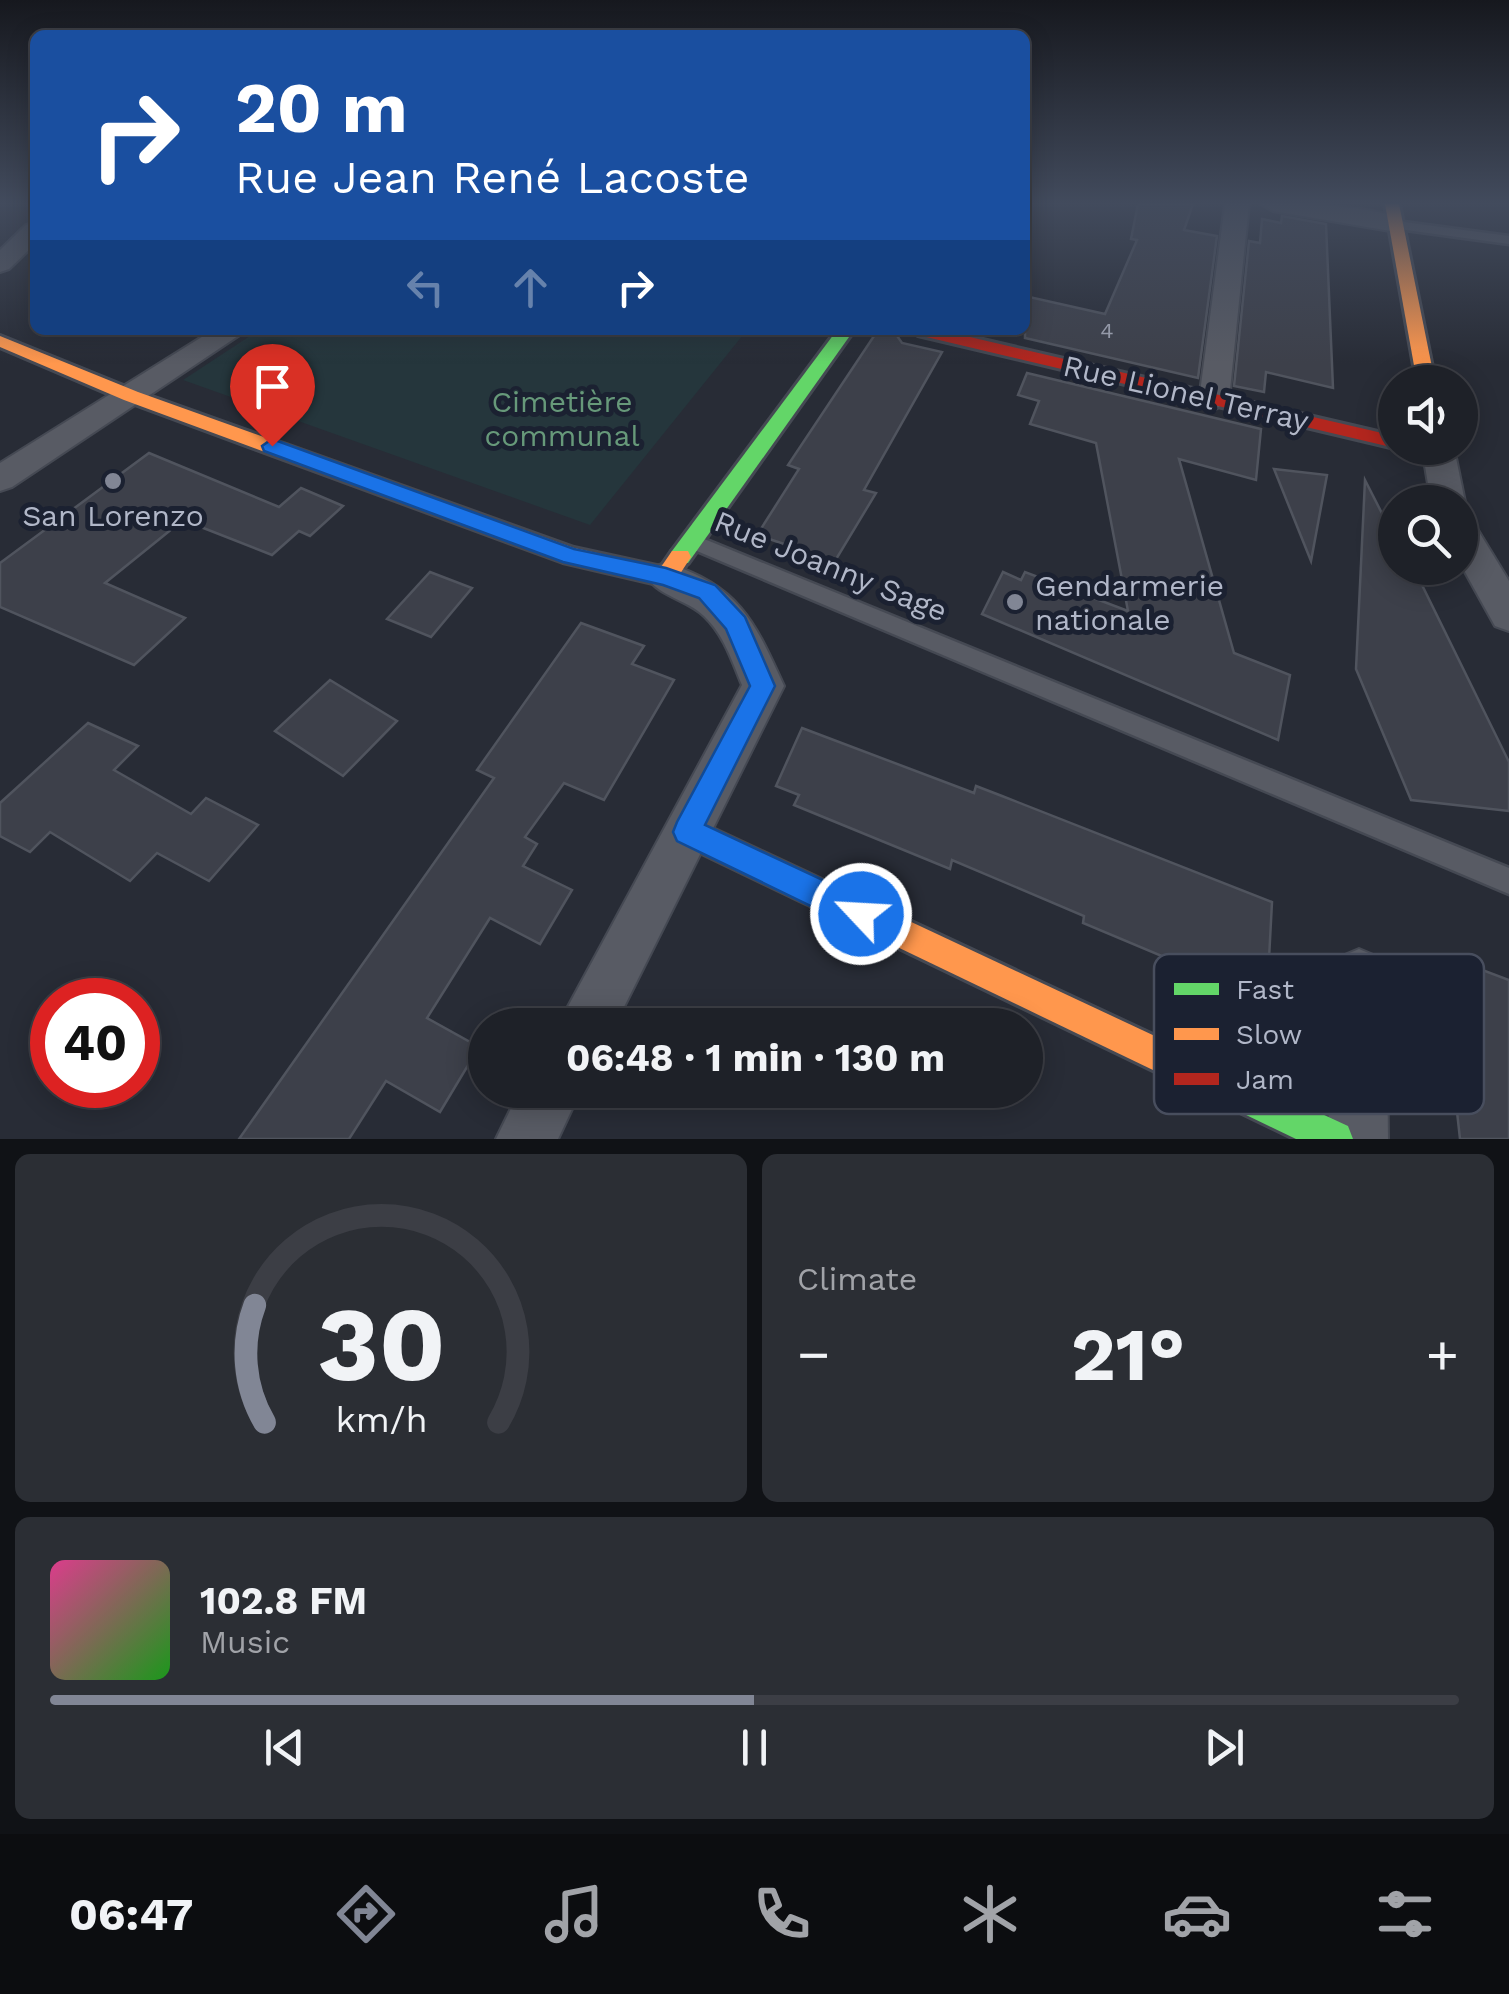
<!DOCTYPE html>
<meta charset="utf-8">
<style>
:root{--surface:#1e2128;--page:#2b2e34;--text:#f1f3f6;--muted:#a1a3a8;--line:#3c3e45;--accent:#818695}
body{margin:0;font-family:"Work Sans",sans-serif;background:var(--page);color:var(--text);height:100vh;display:flex;flex-direction:column;font-size:38px;white-space:nowrap}
*{box-sizing:border-box;margin:0}
p{font-size:32px;color:var(--muted)}
.icon{flex:none;width:55px;height:55px;fill:none;stroke:currentColor;stroke-width:2;stroke-linecap:round;stroke-linejoin:round}
.map{position:relative;height:1139px;overflow:hidden}
.side{display:flex;flex-direction:column;gap:15px;padding:15px;background:#101216;flex:1}
.side>*{flex:none}
.top-card{position:absolute;left:30px;top:30px;width:1000px;height:305px;border-radius:15px;box-shadow:0 5px 25px #0003,0 0 0 2px var(--line);background:#1a4fa0;color:#fff;overflow:hidden}
.controls{position:absolute;left:1378px;top:365px;display:grid;gap:20px}
.controls a{display:grid;place-items:center;width:100px;height:100px;border-radius:50%;background:var(--surface);box-shadow:0 5px 25px #0003,0 0 0 2px var(--line);font-size:50px}
.speed{position:absolute;left:30px;top:978px;display:flex;gap:20px;font-size:50px;font-weight:700;text-align:center}
.speed>*{display:grid;place-content:center;width:130px;height:130px;border-radius:50%;background:var(--surface);box-shadow:0 5px 25px #0003,0 0 0 2px var(--line);line-height:1}
.speed .limit{border:15px solid #d22;background:#fff;color:#111}
.pin{position:absolute;display:grid;place-items:center;width:85px;height:85px;color:#fff;margin:-102px -42px;border-radius:50% 50% 50% 0;rotate:-45deg;box-shadow:0 0 10px #0007}
.pin .icon{rotate:45deg}
.me{position:absolute;width:110px;margin:-55px;rotate:295deg;stroke-linejoin:round;filter:drop-shadow(0 0 8px #0008)}
.turn{display:flex;align-items:center;gap:35px;height:210px;padding:0 40px;font-size:45px}
.turn .icon{width:130px;height:130px;stroke-width:2.5}
.turn b{display:block;font-size:70px;line-height:85px}
.lanes{display:flex;align-items:center;height:95px;padding:0 40px;background:#0003;justify-content:center;gap:50px;direction:ltr}
.lanes .off{opacity:.35}
.big{font-size:75px;font-weight:700;line-height:1.1}
.side .tile{flex:1;display:flex;flex-direction:column;justify-content:center;gap:15px;min-width:0;padding:0 35px;border-radius:15px;background:var(--page)}
.side .dial{align-items:center;gap:0}
.dial svg{height:260px;overflow:visible;fill:none;stroke:var(--line);stroke-width:7;stroke-linecap:round;text-anchor:middle}
.dial text{fill:var(--text);stroke:none}
.song{display:flex;align-items:center;gap:30px}
.cover{width:120px;height:120px;border-radius:15px;background:linear-gradient(135deg,hsl(330 70% 55%),hsl(120 70% 35%))}
.played{height:10px;border-radius:5px;background:linear-gradient(90deg,var(--accent) 50%,var(--line) 50%)}
.keys{display:flex;justify-content:space-around;direction:ltr}
.heat{display:flex;justify-content:space-between;align-items:center;font-size:55px;direction:ltr}
.side .tiles{flex:1;display:grid;gap:15px;grid-template-columns:1fr 1fr}
.tile:last-child{grid-column:span 2}
.trip{position:absolute;left:468px;top:1008px;width:575px;height:100px;border-radius:50px;background:var(--surface);box-shadow:0 5px 25px #0003,0 0 0 2px var(--line);font-weight:700;line-height:100px;text-align:center}
.tabs{display:flex;height:160px;justify-content:space-around;align-items:center;background:#0c0d10;color:var(--muted)}
.tabs .icon{width:70px;height:70px}
.tabs .on{color:var(--accent)}
.tabs b{font-size:45px;color:var(--text)}
.map>svg:first-child{display:block}
</style>
<div class="map">
<svg width="1509" height="1139" viewBox="0 0 1509 1139">
<rect width="100%" height="100%" fill="#282c36"/>
<!-- green -->
<path fill="#25363c" d="M 259,330 L 747,330 L 590,525 L 183,380 Z"/>
<!-- building -->
<g fill="#3d404a" stroke="#50545e" stroke-width="2.5">
<path d="M 1138,204 L 1193,204 L 1184,230 L 1217,236 L 1198,378 L 1025,338 L 1025,296 L 1105,314 L 1137,240 L 1131,239 Z"/>
<path d="M 1282,216 L 1326,224 L 1333,388 L 1266,372 L 1264,392 L 1234,386 L 1249,241 L 1260,243 L 1262,219 L 1281,223 Z"/>
<path d="M 878,330 L 893,330 L 902,343 L 942,352 L 864,490 L 876,493 L 835,561 L 757,535 L 799,469 L 788,465 Z"/>
<path d="M 1027,373 L 1261,429 L 1256,480 L 1179,459 L 1234,653 L 1290,675 L 1278,740 L 982,614 L 1003,572 L 1021,580 L 1025,572 L 1128,611 L 1096,443 L 1030,424 L 1039,401 L 1018,395 Z"/>
<path d="M 149,453 L 279,507 L 301,488 L 343,506 L 310,536 L 299,531 L 272,555 L 183,520 L 105,583 L 185,618 L 134,665 L 0,607 L 0,563 Z"/>
<path d="M 1274,469 L 1327,475 L 1311,561 Z"/>
<path d="M 1365,480 L 1395,539 L 1395,568 L 1410,568 L 1421,583 L 1509,762 L 1509,811 L 1411,800 L 1356,669 Z"/>
<path d="M 430,572 L 472,588 L 431,637 L 387,619 Z"/>
<path d="M 581,623 L 644,646 L 632,664 L 674,680 L 604,800 L 564,783 L 525,837 L 537,844 L 523,866 L 572,890 L 540,944 L 490,918 L 427,1018 L 479,1047 L 440,1112 L 386,1081 L 349,1139 L 239,1139 L 494,778 L 477,770 Z"/>
<path d="M 330,680 L 397,721 L 343,776 L 275,731 Z"/>
<path d="M 88,723 L 138,746 L 114,770 L 191,814 L 206,798 L 258,825 L 209,881 L 157,853 L 130,881 L 50,832 L 30,852 L 0,836 L 0,803 Z"/>
<path d="M 802,728 L 974,793 L 976,786 L 1002,796 L 1272,902 L 1268,978 L 1237,965 L 1236,976 L 1203,963 L 1202,973 L 1083,923 L 1084,916 L 952,860 L 950,869 L 794,805 L 799,795 L 776,786 Z"/>
<path d="M 1469,965 L 1509,980 L 1509,1139 L 1460,1139 L 1446,1012 L 1460,1017 L 1456,987 L 1472,994 Z"/>
</g>
<g fill="none" stroke-linecap="round" stroke-linejoin="round">
<!-- lane casing -->
<g stroke="#454953" stroke-width="5">
<g id="lane">
<path d="M 1396,221 L 1509,236 L 1509,244 L 1391,228 L 1390,225 Z"/>
<path d="M 692,534 L 1509,868 L 1509,894 L 685,546 L 682,541 L 685,536 Z"/>
</g>
</g>
<!-- street casing -->
<g stroke="#454953" stroke-width="4">
<g id="street">
<path d="M 1225,204 L 1249,204 L 1229,400 L 1214,410 L 1199,400 Z"/>
<path d="M 1261,204 C 1291,204 1389,204 1408,225 L 1396,232 L 1273,211 Z"/>
<path d="M 35,223 L 35,244 L 9,269 L 0,272 L 0,250 L 26,225 Z"/>
<path d="M 213,330 L 247,330 L 12,487 L 0,491 L 0,463 Z"/>
<path d="M 1422,448 L 1454,448 L 1465,502 L 1460,511 L 1460,502 L 1431,502 Z"/>
<path d="M 1460,518 L 1473,522 L 1509,581 L 1509,631 L 1495,626 L 1460,563 Z"/>
<path d="M 666,563 C 739,586 754,620 784,686 L 615,1025 L 558,1025 L 742,685 C 732,661 724,635 704,616 C 688,600 658,596 647,577 L 653,567 Z"/>
<path d="M 1359,949 L 1378,957 L 1386,976 L 1388,1139 L 1328,1139 L 1332,976 L 1340,957 Z"/>
<path d="M 520,1090 L 581,1090 L 558,1139 L 496,1139 Z"/>
</g>
</g>
<!-- fast casing -->
<g stroke="#454953" stroke-width="6">
<g id="fast">
<path d="M 837,330 L 854,330 L 688,563 L 672,563 L 669,557 L 672,551 Z"/>
<path d="M 1192,1054 L 1348,1126 L 1353,1139 L 1296,1139 L 1180,1083 L 1175,1071 L 1180,1059 Z"/>
</g>
</g>
<!-- slow casing -->
<g stroke="#454953" stroke-width="6">
<g id="slow">
<path d="M 1385,204 L 1399,204 L 1435,382 L 1417,382 Z"/>
<path d="M 0,336 L 138,392 L 574,548 L 661,567 L 672,551 L 688,551 L 691,557 L 674,583 L 666,586 L 563,562 L 124,400 L 0,347 Z"/>
<path d="M 687,817 L 1204,1059 L 1209,1071 L 1204,1083 L 1192,1088 L 1180,1083 L 677,841 L 673,831 L 677,821 Z"/>
</g>
</g>
<!-- jam casing -->
<g stroke="#454953" stroke-width="6">
<path id="jam" d="M 910,330 L 940,330 L 1395,436 L 1395,448 L 1398,448 L 1395,448 L 918,335 Z"/>
</g>
<!-- lane -->
<use href="#lane" fill="#585b64" fill-rule="evenodd"/>
<!-- street -->
<use href="#street" fill="#585b64" fill-rule="evenodd"/>
<!-- fast -->
<use href="#fast" fill="#63d668" fill-rule="evenodd"/>
<!-- slow -->
<use href="#slow" fill="#ff974d" fill-rule="evenodd"/>
<!-- jam -->
<use href="#jam" fill="#b3261e" fill-rule="evenodd"/>
</g>
<!-- sky -->
<linearGradient id="sky" x2="0" y2="1"><stop stop-color="#16181e"/><stop offset="0.56" stop-color="#424b5d"/><stop offset="1" stop-color="#424b5d" stop-opacity="0"/></linearGradient>
<rect width="1509" height="363" fill="url(#sky)"/>
<!-- route -->
<path fill="#1a73e8" stroke="#114b97" stroke-width="2.5" d="M 272,439 L 574,549 L 666,568 L 715,585 L 745,617 L 775,686 L 705,825 L 872,903 L 876,914 L 872,925 L 861,930 L 850,925 L 677,841 L 673,832 L 677,822 L 750,686 L 726,629 L 699,598 L 663,585 L 563,562 L 264,451 L 262,446 Z"/>
<!-- markers -->
<g fill="#818695" stroke="#1b2131" stroke-width="4">
<circle cx="113" cy="481" r="10"/>
<circle cx="1015" cy="602" r="10"/>
</g>
<g text-anchor="middle" dominant-baseline="central" stroke-width="10" stroke-linejoin="round" paint-order="stroke">
<!-- far-number labels -->
<g font-size="22" fill="#9499a8">
<text x="1107" y="330">4</text>
</g>
<!-- street labels -->
<g font-size="30" fill="#b1b7c8" stroke="#1b2131">
<text transform="translate(1186 393) rotate(13)">Rue Lionel Terray</text>
<text transform="translate(831 566) rotate(22)">Rue Joanny Sage</text>
</g>
<!-- park labels -->
<g font-size="30" fill="#67997a" stroke="#1b2131">
<text x="562" y="401">Cimetière<tspan x="562" dy="34">communal</tspan></text>
</g>
<!-- poi labels -->
<g font-size="30" fill="#b1b7c8" stroke="#1b2131">
<text x="113" y="515">San Lorenzo</text>
<text x="1035" y="585" text-anchor="start">Gendarmerie<tspan x="1035" dy="34">nationale</tspan></text>
</g>
</g>
<!-- legend -->
<rect x="1154" y="954" width="330" height="160" rx="15" fill="#1b2131" stroke="#484e5e" stroke-width="2.5"/>
<rect x="1174" y="983" width="45" height="12" fill="#63d668"/>
<rect x="1174" y="1028" width="45" height="12" fill="#ff974d"/>
<rect x="1174" y="1073" width="45" height="12" fill="#b3261e"/>
<g font-size="28" fill="#b1b7c8">
<text x="1236" y="999">Fast</text>
<text x="1236" y="1044">Slow</text>
<text x="1236" y="1089">Jam</text>
</g>
</svg>
<div class="controls">
<a><svg class="icon" aria-label="sound" viewBox="0 0 24 24"><path d="M4 9h4l5-4v14l-5-4H4zM17 9q2 3 0 6"/></svg></a>
<a><svg class="icon" aria-label="search" viewBox="0 0 24 24"><circle cx="10" cy="10" r="6"/><path d="M15 15l6 6"/></svg></a>
</div>
<div class="speed"><div class="limit">40</div></div>
<div class="pin" style="left:272px;top:446px;background:#d93025"><svg class="icon" aria-label="arrive" viewBox="0 0 24 24"><path d="M6 21V4h12l-3 4 3 4H6"/></svg></div>
<svg class="me" style="left:861px;top:914px" viewBox="-20 -20 40 40"><circle r="17" fill="#1a73e8" stroke="#fff" stroke-width="3"/><path d="M0-11L8 9 0 5-8 9z" fill="#fff"/></svg>
<div class="trip">06:48 · 1 min · 130 m</div>
<div class="top-card">
<div class="turn"><svg class="icon" aria-label="right" viewBox="0 0 24 24"><path d="M7 20v-9h11M14 6l5 5-5 5"/></svg><div><b>20 m</b>Rue Jean René Lacoste</div></div>
<div class="lanes"><svg class="icon off" aria-label="left" viewBox="0 0 24 24"><path d="M17 20v-9H6M10 6l-5 5 5 5"/></svg><svg class="icon off" aria-label="ahead" viewBox="0 0 24 24"><path d="M12 20V5M6 11l6-6 6 6"/></svg><svg class="icon" aria-label="right" viewBox="0 0 24 24"><path d="M7 20v-9h11M14 6l5 5-5 5"/></svg></div>
</div>
</div>
<section class="side">
<div class="tiles">
<div class="tile dial"><svg viewBox="0 0 100 80">
<path d="M14 69A42 42 0 1 1 86 69"/>
<path d="M14 69A42 42 0 0 1 11 33" stroke="#818695"/>
<text x="50" y="56" font-size="32" font-weight="700">30</text>
<text x="50" y="72" font-size="11">km/h</text>
</svg></div>
<div class="tile"><p>Climate</p>
<div class="heat"><a>−</a><b class="big">21°</b><a>+</a></div>
</div>
<div class="tile">
<div class="song"><i class="cover"></i><div><b>102.8 FM</b><p>Music</p></div></div>
<div class="played"></div>
<div class="keys"><svg class="icon" aria-label="previous" viewBox="0 0 24 24"><path d="M18 5L8 12l10 7zM5 5v14"/></svg><svg class="icon" aria-label="pause" viewBox="0 0 24 24"><path d="M8 5v14M16 5v14"/></svg><svg class="icon" aria-label="next" viewBox="0 0 24 24"><path d="M6 5l10 7-10 7zM19 5v14"/></svg></div>
</div>
</div>
</section>
<nav class="tabs">
<b>06:47</b>
<svg class="icon on" aria-label="directions" viewBox="0 0 24 24"><path d="M12 3l9 9-9 9-9-9zM9 14v-3h6M13 9l2 2-2 2"/></svg>
<svg class="icon" aria-label="music" viewBox="0 0 24 24"><path d="M9 18V5l10-2v13"/><circle cx="6" cy="18" r="3"/><circle cx="16" cy="16" r="3"/></svg>
<svg class="icon" aria-label="phone" viewBox="0 0 24 24"><path d="M5 4h4l2 5-3 2q2 4 5 5l2-3 5 2v4C11 20 4 13 5 4z"/></svg>
<svg class="icon" aria-label="climate" viewBox="0 0 24 24"><path d="M12 3v18M4 7l16 10M4 17L20 7"/></svg>
<svg class="icon" aria-label="car" viewBox="0 0 24 24"><path d="M5 17H2v-5l4-1 3-4h7l3 4 3 1v5h-3M9 17h6M6 11h13"/><circle cx="7" cy="17" r="2"/><circle cx="17" cy="17" r="2"/></svg>
<svg class="icon" aria-label="filters" viewBox="0 0 24 24"><path d="M4 7h16M4 17h16"/><circle cx="9" cy="7" r="2"/><circle cx="15" cy="17" r="2"/></svg>
</nav>
